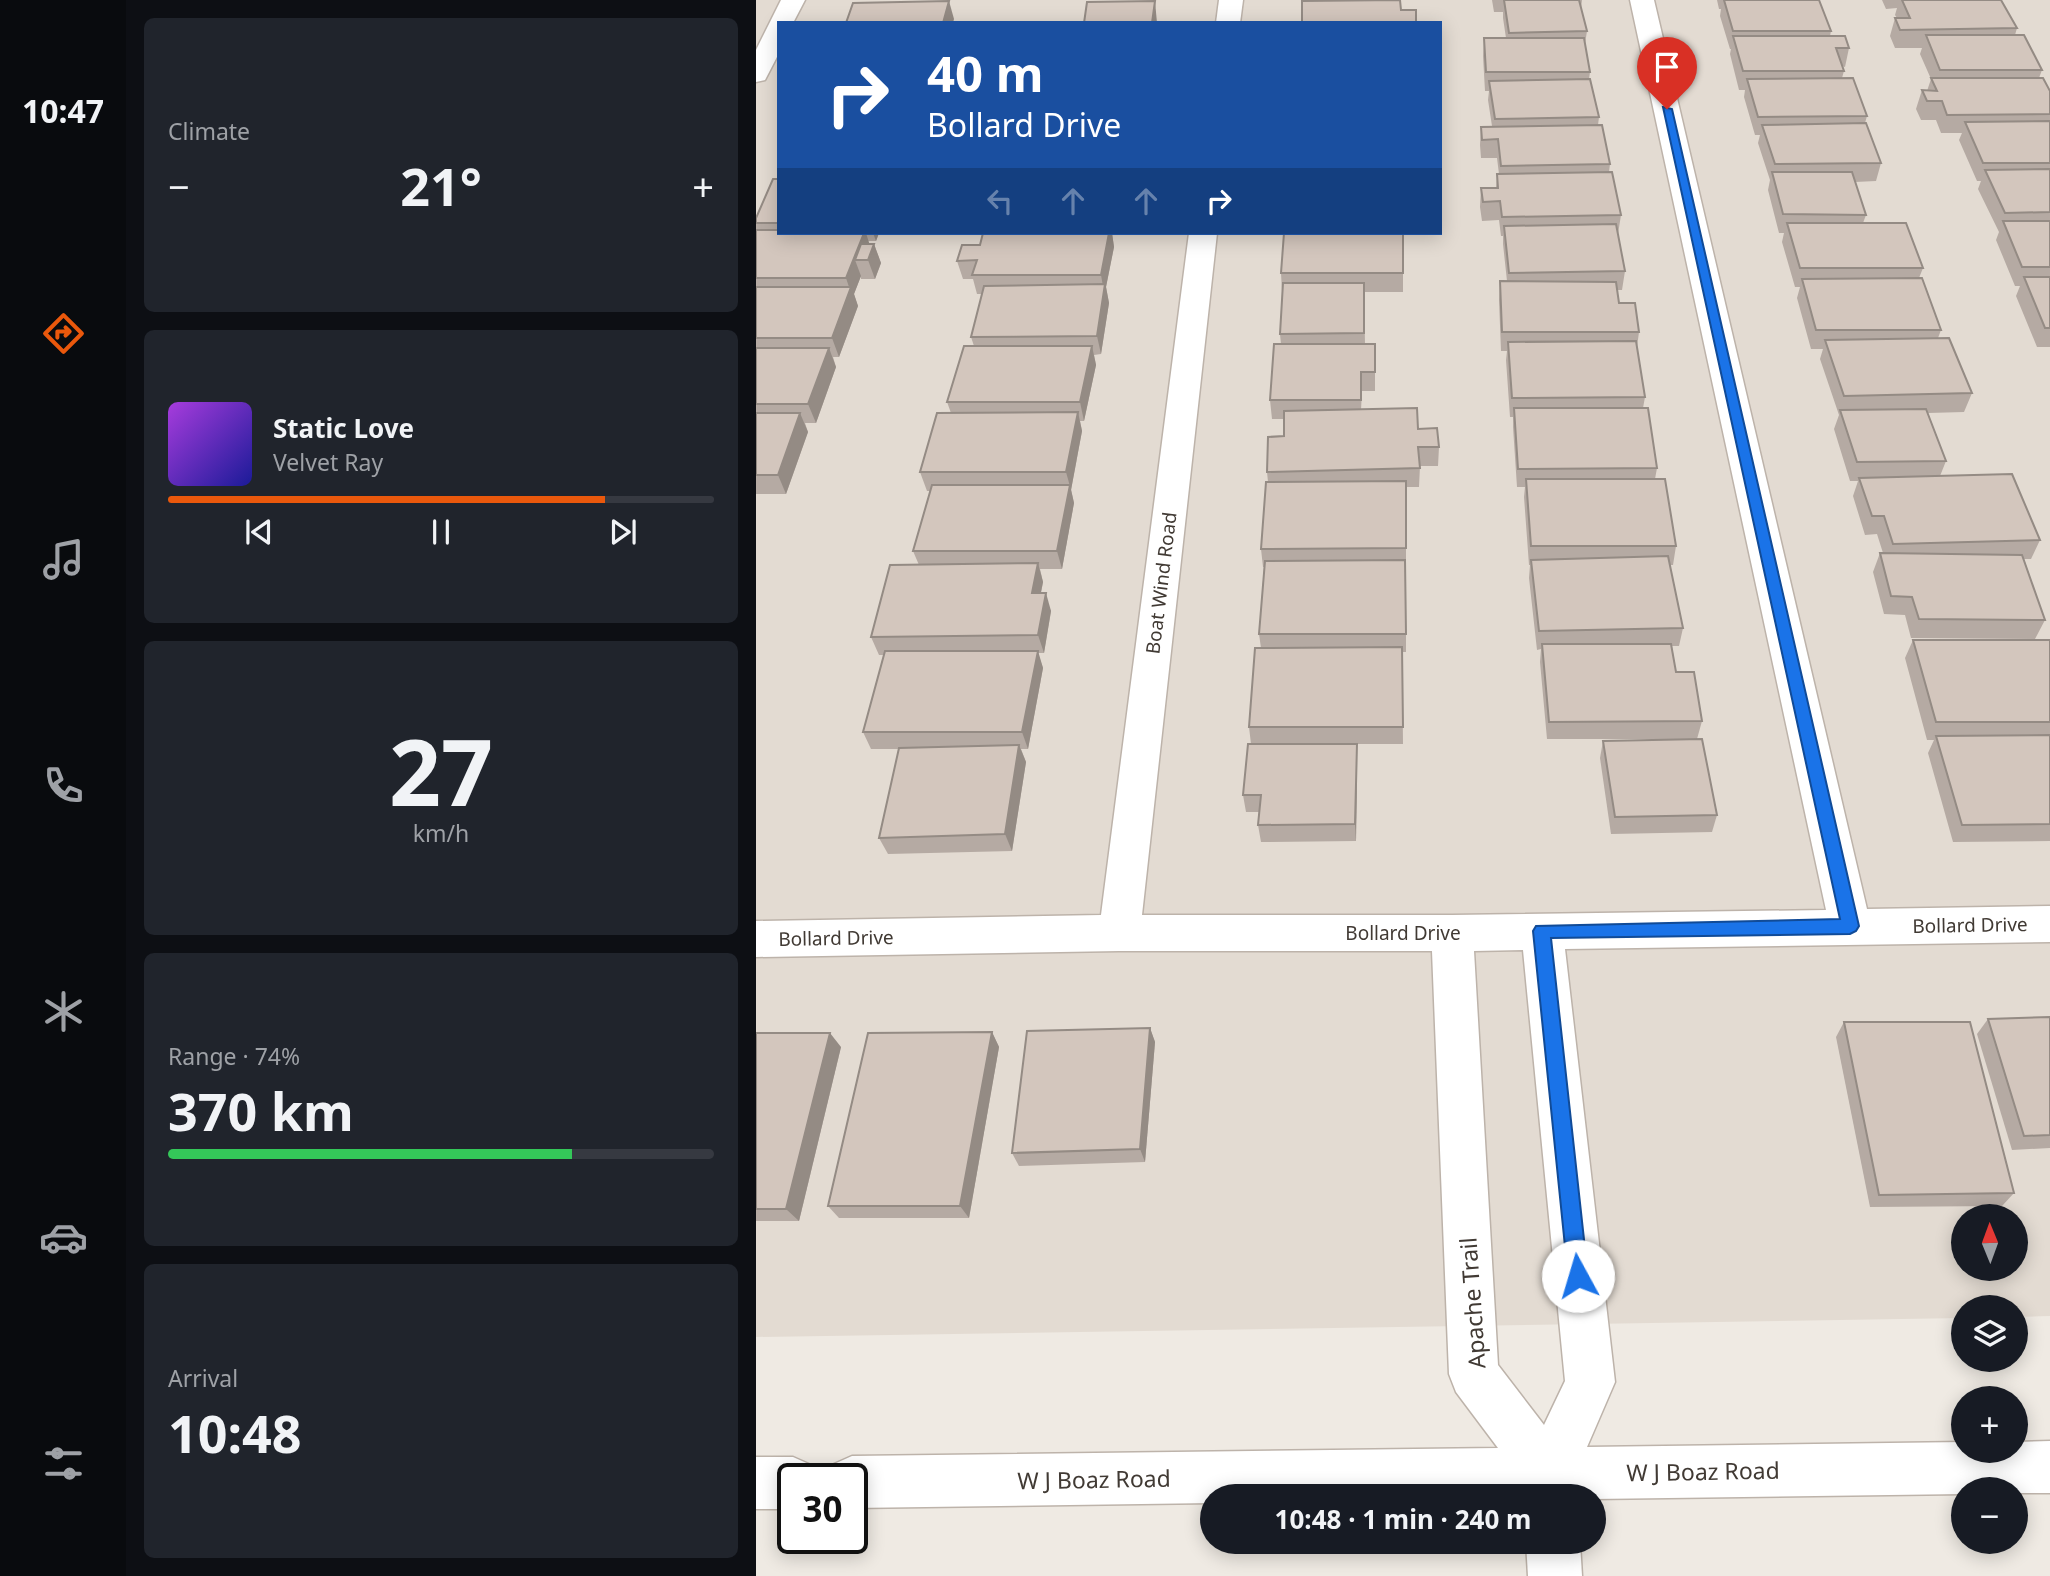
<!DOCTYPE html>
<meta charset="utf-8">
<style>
:root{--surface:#171b24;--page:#20242c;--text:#f1f3f6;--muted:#9ea1a6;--line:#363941;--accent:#ea580c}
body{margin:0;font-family:"Noto Sans",sans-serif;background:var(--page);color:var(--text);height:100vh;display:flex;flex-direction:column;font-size:26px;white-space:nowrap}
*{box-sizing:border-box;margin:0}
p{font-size:23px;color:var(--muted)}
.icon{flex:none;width:38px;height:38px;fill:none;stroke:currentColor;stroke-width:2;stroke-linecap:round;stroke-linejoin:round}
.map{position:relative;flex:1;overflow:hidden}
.panel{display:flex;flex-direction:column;gap:18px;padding:18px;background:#0d0f14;width:630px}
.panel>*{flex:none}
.banner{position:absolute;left:21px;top:21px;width:665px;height:214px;border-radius:0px;box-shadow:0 4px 18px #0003;background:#1a4fa0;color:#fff;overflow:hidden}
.needle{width:46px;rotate:359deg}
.fabs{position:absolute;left:1195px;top:1204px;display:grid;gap:14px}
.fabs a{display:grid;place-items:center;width:77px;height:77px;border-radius:50%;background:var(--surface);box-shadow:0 4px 18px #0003;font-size:35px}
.speed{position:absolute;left:21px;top:1463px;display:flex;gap:14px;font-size:35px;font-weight:700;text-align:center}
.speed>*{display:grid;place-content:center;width:91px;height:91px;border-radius:50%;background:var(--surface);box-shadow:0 4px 18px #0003;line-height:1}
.speed .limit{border:4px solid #111;border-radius:10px;background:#fff;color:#111}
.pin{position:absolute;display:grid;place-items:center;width:60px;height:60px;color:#fff;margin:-72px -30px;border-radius:50% 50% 50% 0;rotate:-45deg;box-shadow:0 0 7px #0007}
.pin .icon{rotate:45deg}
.me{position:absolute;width:77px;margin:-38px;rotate:354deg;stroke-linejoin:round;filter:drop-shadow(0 0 5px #0008)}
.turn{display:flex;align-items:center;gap:24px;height:147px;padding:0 35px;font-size:32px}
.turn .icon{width:91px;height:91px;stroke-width:2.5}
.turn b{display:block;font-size:49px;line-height:60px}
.lanes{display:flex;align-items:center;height:66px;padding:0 35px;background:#0003;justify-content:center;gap:35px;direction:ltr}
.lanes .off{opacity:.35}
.big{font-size:52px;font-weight:700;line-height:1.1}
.panel .tile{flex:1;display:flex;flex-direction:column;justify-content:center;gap:10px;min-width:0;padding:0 24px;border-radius:10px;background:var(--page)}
.panel .dial{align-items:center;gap:0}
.dial b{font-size:91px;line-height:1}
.song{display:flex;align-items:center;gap:21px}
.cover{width:84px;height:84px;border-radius:10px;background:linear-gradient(135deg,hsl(280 70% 55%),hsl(240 70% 35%))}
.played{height:7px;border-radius:4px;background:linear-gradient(90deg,var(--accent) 80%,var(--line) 80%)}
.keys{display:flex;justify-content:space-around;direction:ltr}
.heat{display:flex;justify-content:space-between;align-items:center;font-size:38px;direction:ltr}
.charge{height:10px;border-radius:5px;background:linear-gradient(90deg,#34c759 74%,var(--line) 0)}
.trip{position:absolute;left:444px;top:1484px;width:406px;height:70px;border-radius:35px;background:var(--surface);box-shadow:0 4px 18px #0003;font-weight:700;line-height:70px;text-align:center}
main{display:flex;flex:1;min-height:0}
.tabs{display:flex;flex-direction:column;width:126px;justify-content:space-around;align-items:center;background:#090b0e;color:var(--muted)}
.tabs .icon{width:49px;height:49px}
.tabs .on{color:var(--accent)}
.tabs b{font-size:32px;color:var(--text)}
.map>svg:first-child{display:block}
</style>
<main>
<nav class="tabs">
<b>10:47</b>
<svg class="icon on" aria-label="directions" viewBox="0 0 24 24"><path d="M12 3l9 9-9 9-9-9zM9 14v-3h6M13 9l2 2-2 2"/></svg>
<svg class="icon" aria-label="music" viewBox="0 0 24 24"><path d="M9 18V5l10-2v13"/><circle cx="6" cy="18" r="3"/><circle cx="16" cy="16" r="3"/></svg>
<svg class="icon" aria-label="phone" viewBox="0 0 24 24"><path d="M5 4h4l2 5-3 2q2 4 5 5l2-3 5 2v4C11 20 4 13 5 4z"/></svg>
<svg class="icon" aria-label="climate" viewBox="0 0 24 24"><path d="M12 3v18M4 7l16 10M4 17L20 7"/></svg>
<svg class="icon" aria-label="car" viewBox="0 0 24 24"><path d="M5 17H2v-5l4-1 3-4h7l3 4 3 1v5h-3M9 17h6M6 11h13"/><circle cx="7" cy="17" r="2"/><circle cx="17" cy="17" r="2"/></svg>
<svg class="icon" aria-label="filters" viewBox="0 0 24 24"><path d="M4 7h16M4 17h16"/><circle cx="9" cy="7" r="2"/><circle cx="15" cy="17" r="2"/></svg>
</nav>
<section class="panel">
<div class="tile"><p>Climate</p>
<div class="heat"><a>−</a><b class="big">21°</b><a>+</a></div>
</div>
<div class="tile">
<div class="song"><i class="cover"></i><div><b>Static Love</b><p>Velvet Ray</p></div></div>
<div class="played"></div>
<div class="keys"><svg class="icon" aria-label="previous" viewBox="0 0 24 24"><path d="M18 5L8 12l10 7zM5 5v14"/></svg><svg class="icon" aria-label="pause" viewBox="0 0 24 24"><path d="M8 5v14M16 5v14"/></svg><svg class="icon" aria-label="next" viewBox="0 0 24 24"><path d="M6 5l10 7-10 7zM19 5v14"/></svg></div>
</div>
<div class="tile dial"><b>27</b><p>km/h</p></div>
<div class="tile"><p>Range · 74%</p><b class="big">370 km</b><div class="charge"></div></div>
<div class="tile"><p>Arrival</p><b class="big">10:48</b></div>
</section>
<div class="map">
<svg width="1294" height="1576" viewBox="0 0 1294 1576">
<rect width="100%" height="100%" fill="#efeae3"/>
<!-- residential -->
<path fill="#e3dbd2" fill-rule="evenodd" d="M 0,0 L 1294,0 L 1294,1316 L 1260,1317 L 1260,1307 L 1208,1307 L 1207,1318 L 0,1337 ZM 23,23 L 684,23 L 684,233 L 23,233 ZM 1208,1216 L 1260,1216 L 1260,1269 L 1208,1269 Z"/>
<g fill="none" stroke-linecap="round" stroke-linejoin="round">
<!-- minor casing -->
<g stroke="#bdb3aa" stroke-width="3">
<g id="minor">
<path d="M 25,0 L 49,0 L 37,23 L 23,23 L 23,53 L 9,80 L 0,82 L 0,50 Z"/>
<path d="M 463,0 L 487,0 L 484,23 L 460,23 Z"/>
<path d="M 874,0 L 898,0 L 1111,909 L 1294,906 L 1294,942 L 809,949 L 859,1382 L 831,1447 L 1208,1442 L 1208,1451 L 1260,1451 L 1260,1442 L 1294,1441 L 1294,1493 L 1260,1493 L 1260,1489 L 1208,1489 L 1208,1494 L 838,1499 L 838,1496 L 457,1496 L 457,1503 L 96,1508 L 96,1479 L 71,1479 L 78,1464 L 96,1456 L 742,1448 L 700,1392 L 693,1374 L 676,951 L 363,951 L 0,957 L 0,921 L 345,915 L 433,233 L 461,233 L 386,915 L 696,915 L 1070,910 ZM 767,950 L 809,1381 L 788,1425 L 742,1365 L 718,951 Z"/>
<path d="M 0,1457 L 37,1457 L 55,1465 L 61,1479 L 37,1479 L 37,1509 L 0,1509 Z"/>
<path d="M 770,1542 L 824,1542 L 826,1576 L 772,1576 Z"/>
</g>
</g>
<!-- minor -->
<use href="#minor" fill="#fff" fill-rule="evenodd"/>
</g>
<!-- wall -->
<g fill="#b5aaa3">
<path d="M 736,0 L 826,0 L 825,8 L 831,31 L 829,44 L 834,72 L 833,79 L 843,117 L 842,125 L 854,164 L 853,172 L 865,215 L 862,234 L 869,271 L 866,290 L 861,290 L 863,303 L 883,332 L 881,347 L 889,397 L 887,408 L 901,468 L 899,479 L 920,546 L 917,565 L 914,565 L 927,628 L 923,646 L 916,646 L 920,672 L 946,721 L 941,739 L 791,739 L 784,662 L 785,649 L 781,650 L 773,578 L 774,565 L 773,565 L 768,497 L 769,487 L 761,487 L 757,427 L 757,417 L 754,417 L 750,360 L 751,351 L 745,351 L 743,300 L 744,281 L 751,281 L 747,244 L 747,236 L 745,236 L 743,220 L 726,221 L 724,207 L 725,188 L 740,188 L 741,174 L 743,174 L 741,158 L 725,158 L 724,145 L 725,127 L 736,126 L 732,100 L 733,91 L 729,91 L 727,56 L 728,38 L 750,38 L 747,18 L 747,12 L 738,12 Z"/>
<path d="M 961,0 L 1063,0 L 1075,31 L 1074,36 L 1093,48 L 1089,67 L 1086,66 L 1088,71 L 1086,78 L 1111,116 L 1109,123 L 1125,163 L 1120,181 L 1099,182 L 1110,215 L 1107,223 L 1167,268 L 1163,278 L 1185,330 L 1182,338 L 1216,393 L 1208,412 L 1172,413 L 1190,461 L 1184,476 L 1284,540 L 1275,559 L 1268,559 L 1289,620 L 1279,639 L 1155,638 L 1149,615 L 1128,614 L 1117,572 L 1124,553 L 1127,553 L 1121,534 L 1109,535 L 1097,496 L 1102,481 L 1094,481 L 1078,429 L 1083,415 L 1064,359 L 1067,349 L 1055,349 L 1041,298 L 1044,287 L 1039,287 L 1026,242 L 1028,233 L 1023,233 L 1012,190 L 1014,180 L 1002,143 L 1004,135 L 999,135 L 988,97 L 989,90 L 983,90 L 974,54 L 975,49 L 974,49 L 964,16 L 965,9 L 963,9 Z"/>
<path d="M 1126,0 L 1245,0 L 1261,28 L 1259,35 L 1286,70 L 1283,78 L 1294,91 L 1294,347 L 1281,347 L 1260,296 L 1264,286 L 1259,286 L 1240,240 L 1243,232 L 1222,189 L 1225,181 L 1221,181 L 1203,140 L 1206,133 L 1185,133 L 1180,120 L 1165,120 L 1160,109 L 1166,90 L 1171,91 L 1175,79 L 1164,54 L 1166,48 L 1139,48 L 1134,36 L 1139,18 L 1141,18 L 1139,15 L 1141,8 L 1130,9 Z"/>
<path d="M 23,179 L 23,233 L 123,233 L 120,241 L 112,241 L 113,244 L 118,244 L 125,263 L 119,279 L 105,279 L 105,276 L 98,294 L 102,306 L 83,357 L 77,357 L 80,367 L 60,423 L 49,423 L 52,432 L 30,494 L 0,494 L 0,218 Z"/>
<path d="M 227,233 L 356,233 L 358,247 L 350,287 L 353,303 L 345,354 L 338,355 L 340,365 L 328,421 L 324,421 L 326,431 L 315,490 L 318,503 L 306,569 L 284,569 L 287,582 L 285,593 L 295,611 L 288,653 L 282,653 L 287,668 L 272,749 L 265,749 L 270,762 L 256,851 L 132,854 L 123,838 L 143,749 L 115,749 L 107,732 L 128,655 L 123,655 L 115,637 L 163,565 L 157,551 L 174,491 L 171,491 L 164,472 L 195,413 L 191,402 L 218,346 L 215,337 L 226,294 L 221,294 L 217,279 L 207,279 L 201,261 L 224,245 Z"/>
<path d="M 647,233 L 647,292 L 608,292 L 609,344 L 619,344 L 619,391 L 606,391 L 605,410 L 662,429 L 683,447 L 682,466 L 664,466 L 663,487 L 650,487 L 650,652 L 646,652 L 647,744 L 601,744 L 601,761 L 600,841 L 505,842 L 502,825 L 503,812 L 490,812 L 487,795 L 495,744 L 493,727 L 505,648 L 503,634 L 508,567 L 507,567 L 505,549 L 512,482 L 511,472 L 528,436 L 528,419 L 516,419 L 514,400 L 525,344 L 524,334 L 526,292 L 525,273 Z"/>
<path d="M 1157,640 L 1294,640 L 1294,841 L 1197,842 L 1172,753 L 1178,740 L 1171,740 L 1149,658 Z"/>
<path d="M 847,741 L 961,815 L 956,832 L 855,834 L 844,758 Z"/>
<path d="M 1294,1017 L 1294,1148 L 1256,1150 L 1221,1034 L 1232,1019 Z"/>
<path d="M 1088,1022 L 1258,1193 L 1246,1206 L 1114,1207 L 1080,1037 Z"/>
<path d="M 394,1028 L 399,1042 L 389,1162 L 263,1166 L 256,1153 Z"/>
<path d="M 236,1032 L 243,1047 L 213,1218 L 83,1218 L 72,1206 Z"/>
<path d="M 0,1033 L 85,1047 L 43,1221 L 0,1221 Z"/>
</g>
<!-- shaded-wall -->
<g fill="#948b84">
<path d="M 193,1 L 198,19 L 197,23 L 187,23 Z"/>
<path d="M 399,1 L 401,23 L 396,23 Z"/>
<path d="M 108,233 L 110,233 L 115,249 L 99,260 L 105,276 L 98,294 L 102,306 L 83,357 L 76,338 L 94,290 L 90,278 Z"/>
<path d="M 117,233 L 123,233 L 120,241 Z"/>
<path d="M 353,233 L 356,233 L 358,247 L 350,287 L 353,303 L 345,354 L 341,336 L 348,292 L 345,275 Z"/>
<path d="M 118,244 L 125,263 L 119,279 L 112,260 Z"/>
<path d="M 336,346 L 340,365 L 328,421 L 324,402 Z"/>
<path d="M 73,348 L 80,367 L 60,423 L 52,404 Z"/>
<path d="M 322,412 L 326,431 L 315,490 L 310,472 Z"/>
<path d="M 44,413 L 52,432 L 30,494 L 22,475 Z"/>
<path d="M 314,485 L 318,503 L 306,569 L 301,551 Z"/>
<path d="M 282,563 L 287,582 L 281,611 L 276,593 Z"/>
<path d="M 290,593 L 295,611 L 288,653 L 282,635 Z"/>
<path d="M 282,651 L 287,668 L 272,749 L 266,732 Z"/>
<path d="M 601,744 L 601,761 L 600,841 L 599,824 Z"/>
<path d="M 263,745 L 270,762 L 256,851 L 249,834 Z"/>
<path d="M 394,1028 L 399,1042 L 389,1162 L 384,1149 Z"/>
<path d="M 236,1032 L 243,1047 L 213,1218 L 204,1206 Z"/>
<path d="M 74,1033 L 85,1047 L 43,1221 L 30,1209 Z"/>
</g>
<!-- building -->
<g fill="#d3c6bd" stroke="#948b84" stroke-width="2">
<path d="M 644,0 L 645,10 L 660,10 L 660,23 L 546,23 L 546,1 Z"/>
<path d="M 748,0 L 823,0 L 831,31 L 753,33 Z"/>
<path d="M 968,0 L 1063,0 L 1075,31 L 977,31 Z"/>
<path d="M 1146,0 L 1245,0 L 1261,28 L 1144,30 L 1139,18 L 1154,18 Z"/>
<path d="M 193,1 L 187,23 L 90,23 L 97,3 Z"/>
<path d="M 399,1 L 396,23 L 328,23 L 331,2 Z"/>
<path d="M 1170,35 L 1268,35 L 1286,70 L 1184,70 Z"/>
<path d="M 977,36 L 1089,36 L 1093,48 L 1080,48 L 1088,71 L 987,71 Z"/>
<path d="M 728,38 L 828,38 L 834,72 L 730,72 Z"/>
<path d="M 1097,78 L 1111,116 L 1002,117 L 991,79 Z"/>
<path d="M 1175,78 L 1287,78 L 1294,91 L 1294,114 L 1191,115 L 1186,101 L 1171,101 L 1166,90 L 1181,91 Z"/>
<path d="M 834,79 L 843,117 L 739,119 L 733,81 Z"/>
<path d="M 1294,121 L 1294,163 L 1227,163 L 1209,122 Z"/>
<path d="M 1110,123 L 1125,163 L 1019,164 L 1006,125 Z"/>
<path d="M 846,125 L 854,164 L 745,166 L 742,139 L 726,140 L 725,127 Z"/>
<path d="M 1294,169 L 1294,212 L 1249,213 L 1229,170 Z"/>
<path d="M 856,172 L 865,215 L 746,217 L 744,201 L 727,202 L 725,188 L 742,188 L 741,174 Z"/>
<path d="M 1016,172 L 1096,172 L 1110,215 L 1027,214 Z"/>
<path d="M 17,179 L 23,179 L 23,223 L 0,223 L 0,218 Z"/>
<path d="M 1247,221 L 1294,221 L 1294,267 L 1266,267 Z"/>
<path d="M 1031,223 L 1150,223 L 1167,268 L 1044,268 Z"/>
<path d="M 860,224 L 869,271 L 753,273 L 748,226 Z"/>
<path d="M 0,230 L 23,230 L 23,233 L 108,233 L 90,278 L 0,278 Z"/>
<path d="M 227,233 L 353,233 L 345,275 L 216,275 L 221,260 L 201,261 L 206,245 L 224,245 Z"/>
<path d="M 528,233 L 647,233 L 647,273 L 525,273 Z"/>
<path d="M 105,244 L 118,244 L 112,260 L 99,260 Z"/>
<path d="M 1268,277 L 1294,277 L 1294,328 L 1289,328 Z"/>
<path d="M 1166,278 L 1185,330 L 1060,330 L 1046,279 Z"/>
<path d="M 744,281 L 860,282 L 863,303 L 879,303 L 883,332 L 746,332 Z"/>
<path d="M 527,283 L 608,283 L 608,333 L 524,334 Z"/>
<path d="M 349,284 L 341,336 L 215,337 L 228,286 Z"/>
<path d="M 0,287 L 95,287 L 76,338 L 0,338 Z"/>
<path d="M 1193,338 L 1216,393 L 1088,396 L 1069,340 Z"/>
<path d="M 880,341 L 889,397 L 756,398 L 752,342 Z"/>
<path d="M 518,344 L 619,344 L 619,372 L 605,372 L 605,400 L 514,400 Z"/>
<path d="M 208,346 L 336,346 L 324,402 L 191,402 Z"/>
<path d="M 0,348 L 73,348 L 52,404 L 0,404 Z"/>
<path d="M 661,408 L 662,429 L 681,428 L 683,447 L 662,447 L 664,468 L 511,472 L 512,437 L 528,436 L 528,411 Z"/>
<path d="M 758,408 L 892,408 L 901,468 L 762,469 Z"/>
<path d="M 1170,409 L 1190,461 L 1101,462 L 1084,410 Z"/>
<path d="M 322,412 L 310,472 L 164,472 L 181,413 Z"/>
<path d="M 0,413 L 44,413 L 22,475 L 0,475 Z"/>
<path d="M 1256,474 L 1284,540 L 1137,544 L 1128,516 L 1116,516 L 1103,478 Z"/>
<path d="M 770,479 L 909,479 L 920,546 L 775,546 Z"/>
<path d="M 650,481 L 650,548 L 505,549 L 510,482 Z"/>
<path d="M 176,485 L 314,485 L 301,551 L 157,551 Z"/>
<path d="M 1124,553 L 1266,555 L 1289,620 L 1163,619 L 1156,597 L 1135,596 Z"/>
<path d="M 912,556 L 927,628 L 783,631 L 775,560 Z"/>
<path d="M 649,560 L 650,634 L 503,634 L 509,561 Z"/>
<path d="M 282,563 L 276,593 L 290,593 L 282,635 L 115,637 L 134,565 Z"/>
<path d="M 1157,640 L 1294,640 L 1294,722 L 1180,722 Z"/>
<path d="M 786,644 L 915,644 L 920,672 L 938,672 L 946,721 L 793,722 Z"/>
<path d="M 646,647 L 647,727 L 493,727 L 499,648 Z"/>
<path d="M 129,651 L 282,651 L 266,732 L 107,732 Z"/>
<path d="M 1294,735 L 1294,824 L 1206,825 L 1180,736 Z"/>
<path d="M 946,739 L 961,815 L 859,817 L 847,741 Z"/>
<path d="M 492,744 L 601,744 L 599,824 L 502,825 L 505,795 L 487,795 Z"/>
<path d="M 263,745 L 249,834 L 123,838 L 143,748 Z"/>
<path d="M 1294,1017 L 1294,1135 L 1268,1136 L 1232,1019 Z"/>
<path d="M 1088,1022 L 1214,1022 L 1258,1193 L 1123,1195 Z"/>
<path d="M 394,1028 L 384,1149 L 256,1153 L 271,1031 Z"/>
<path d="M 236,1032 L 204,1206 L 72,1206 L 112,1033 Z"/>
<path d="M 0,1033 L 74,1033 L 30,1209 L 0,1209 Z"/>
</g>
<!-- route -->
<path fill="#1a73e8" stroke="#114b97" stroke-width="2" d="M 907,107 L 916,109 L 1103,926 L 1100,931 L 1094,934 L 795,938 L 832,1276 L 829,1283 L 822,1286 L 815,1283 L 812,1276 L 777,931 L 780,926 L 1084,919 Z"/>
<g text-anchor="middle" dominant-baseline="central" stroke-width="6" stroke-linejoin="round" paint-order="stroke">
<!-- street labels -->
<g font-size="19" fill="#413a34" stroke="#fff">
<text transform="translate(405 583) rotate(-83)">Boat Wind Road</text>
<text transform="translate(1214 925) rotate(-1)">Bollard Drive</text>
<text x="647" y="933">Bollard Drive</text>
<text transform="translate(80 938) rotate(-1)">Bollard Drive</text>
</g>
<!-- near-street labels -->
<g font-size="23" fill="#413a34" stroke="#fff">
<text transform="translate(716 1303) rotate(-94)">Apache Trail</text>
<text transform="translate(947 1471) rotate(-1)">W J Boaz Road</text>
<text transform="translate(338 1479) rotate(-1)">W J Boaz Road</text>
</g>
</g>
</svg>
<div class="fabs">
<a><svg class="needle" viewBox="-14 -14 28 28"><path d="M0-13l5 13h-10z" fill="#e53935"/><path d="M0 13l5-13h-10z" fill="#9ea1a6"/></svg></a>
<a><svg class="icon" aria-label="layers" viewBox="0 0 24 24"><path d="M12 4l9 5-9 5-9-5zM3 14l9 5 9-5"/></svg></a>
<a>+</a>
<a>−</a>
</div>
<div class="speed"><div class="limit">30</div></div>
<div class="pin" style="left:911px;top:109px;background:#d93025"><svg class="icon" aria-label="arrive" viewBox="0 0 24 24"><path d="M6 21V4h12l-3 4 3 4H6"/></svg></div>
<svg class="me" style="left:822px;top:1276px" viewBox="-20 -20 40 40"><circle r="19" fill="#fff"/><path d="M0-13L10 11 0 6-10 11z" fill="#1a73e8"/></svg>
<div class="trip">10:48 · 1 min · 240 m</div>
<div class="banner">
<div class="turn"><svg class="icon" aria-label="right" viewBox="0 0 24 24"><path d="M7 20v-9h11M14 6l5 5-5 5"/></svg><div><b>40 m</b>Bollard Drive</div></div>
<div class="lanes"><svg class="icon off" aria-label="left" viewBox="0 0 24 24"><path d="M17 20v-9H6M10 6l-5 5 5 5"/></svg><svg class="icon off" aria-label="ahead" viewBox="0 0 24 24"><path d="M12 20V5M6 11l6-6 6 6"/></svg><svg class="icon off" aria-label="ahead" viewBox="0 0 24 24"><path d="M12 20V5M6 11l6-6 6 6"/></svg><svg class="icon" aria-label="right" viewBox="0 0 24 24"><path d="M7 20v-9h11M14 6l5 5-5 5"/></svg></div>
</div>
</div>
</main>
